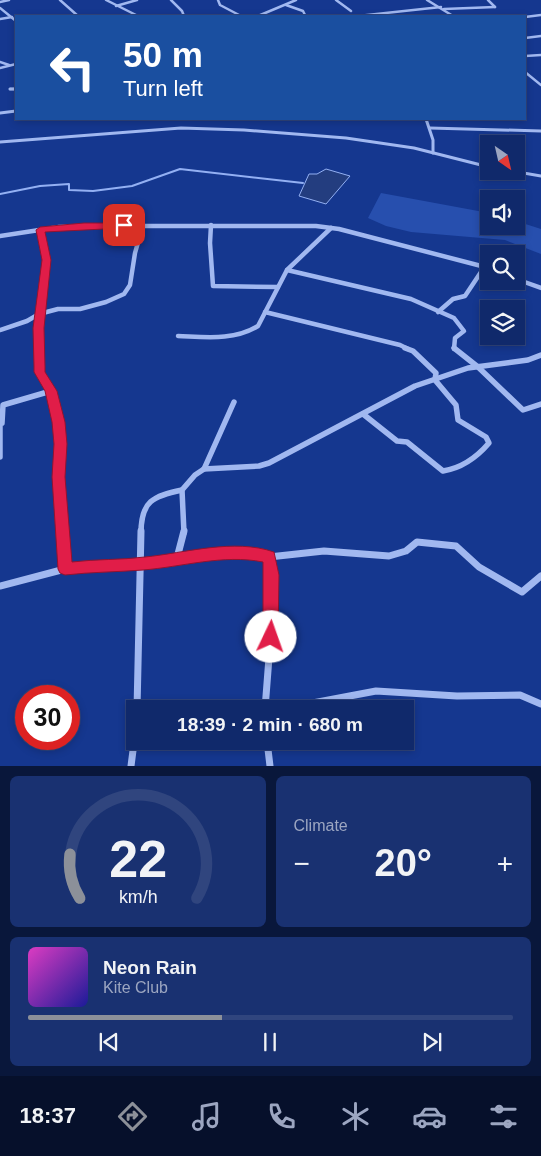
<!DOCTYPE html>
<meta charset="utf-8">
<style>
:root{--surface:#10296b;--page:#193171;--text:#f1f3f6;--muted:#9ca6c1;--line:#30457e;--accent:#8c9099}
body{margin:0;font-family:Helvetica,sans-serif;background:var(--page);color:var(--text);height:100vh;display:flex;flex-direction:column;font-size:19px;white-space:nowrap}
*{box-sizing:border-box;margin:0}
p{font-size:16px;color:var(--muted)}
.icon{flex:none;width:28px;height:28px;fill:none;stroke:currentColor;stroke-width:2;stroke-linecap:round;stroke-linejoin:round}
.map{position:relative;height:766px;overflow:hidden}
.side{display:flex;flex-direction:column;gap:10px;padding:10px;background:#09173b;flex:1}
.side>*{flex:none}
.hud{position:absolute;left:15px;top:15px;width:511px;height:105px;border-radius:0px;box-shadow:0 2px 8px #0003,0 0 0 1px var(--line);background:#1a4fa0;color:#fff;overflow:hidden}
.needle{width:32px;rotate:146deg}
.tools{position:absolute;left:480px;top:135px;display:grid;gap:10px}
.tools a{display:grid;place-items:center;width:45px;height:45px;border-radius:0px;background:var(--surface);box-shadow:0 2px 8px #0003,0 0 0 1px var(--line);font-size:25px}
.speed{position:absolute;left:15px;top:685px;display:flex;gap:10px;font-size:25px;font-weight:700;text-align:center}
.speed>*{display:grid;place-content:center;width:65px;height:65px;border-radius:50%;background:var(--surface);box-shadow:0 2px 8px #0003,0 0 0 1px var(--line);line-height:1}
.speed .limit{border:8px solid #d22;background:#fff;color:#111}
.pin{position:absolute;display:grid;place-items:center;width:42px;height:42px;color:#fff;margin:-21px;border-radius:10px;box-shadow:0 2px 8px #0006}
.me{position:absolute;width:55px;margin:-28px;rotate:3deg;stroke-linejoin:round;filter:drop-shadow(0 0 4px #0008)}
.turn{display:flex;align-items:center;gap:18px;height:105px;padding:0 25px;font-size:22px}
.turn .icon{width:65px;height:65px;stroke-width:2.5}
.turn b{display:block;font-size:35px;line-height:42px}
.big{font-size:38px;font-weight:700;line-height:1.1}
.side .widget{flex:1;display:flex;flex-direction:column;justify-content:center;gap:8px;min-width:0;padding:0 18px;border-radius:8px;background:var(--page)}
.side .dial{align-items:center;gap:0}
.dial svg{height:130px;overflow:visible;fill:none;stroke:var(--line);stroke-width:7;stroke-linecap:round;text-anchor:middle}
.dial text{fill:var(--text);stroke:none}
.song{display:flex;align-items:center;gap:15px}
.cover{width:60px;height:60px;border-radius:8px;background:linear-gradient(135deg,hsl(310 70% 55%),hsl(240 70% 35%))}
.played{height:5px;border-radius:2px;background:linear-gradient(90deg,var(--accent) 40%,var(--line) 40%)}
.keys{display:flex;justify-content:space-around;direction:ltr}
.heat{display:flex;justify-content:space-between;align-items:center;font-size:28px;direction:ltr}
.side .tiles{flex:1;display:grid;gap:10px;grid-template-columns:1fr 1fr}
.widget:last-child{grid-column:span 2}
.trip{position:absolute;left:126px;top:700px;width:288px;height:50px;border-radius:0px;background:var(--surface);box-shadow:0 2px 8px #0003,0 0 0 1px var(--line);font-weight:700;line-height:50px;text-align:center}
.tabs{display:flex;height:80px;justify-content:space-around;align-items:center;background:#06102b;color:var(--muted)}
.tabs .icon{width:35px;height:35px}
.tabs .active{color:var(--accent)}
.tabs b{font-size:22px;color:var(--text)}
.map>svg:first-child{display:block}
</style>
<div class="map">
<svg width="541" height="766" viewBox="0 0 541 766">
<rect width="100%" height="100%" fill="#15378f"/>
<!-- green -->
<path fill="#274fae" d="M 381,193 L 489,213 L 489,226 L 516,226 L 516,221 L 541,229 L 541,254 L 505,240 L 411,232 L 386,226 L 368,218 Z"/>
<!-- water -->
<path fill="#233d7f" stroke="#93b0f3" d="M 326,169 L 350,176 L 326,204 L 299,196 L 309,174 L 317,174 Z"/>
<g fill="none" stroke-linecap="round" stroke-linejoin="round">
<!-- stream -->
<path stroke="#93b0f3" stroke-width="2" d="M 0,194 L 40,186 L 69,184 L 69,190 L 93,191 L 132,186 L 180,169 L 303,183"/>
<!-- minor-far4 -->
<g stroke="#a1b8f0" stroke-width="2.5">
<path d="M 60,0 L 78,16"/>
<path d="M 106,0 L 138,16"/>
<path d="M 171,0 L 182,11 L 184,16"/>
<path d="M 218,0 L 220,5 L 241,16"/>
<path d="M 336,0 L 351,11"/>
<path d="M 427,0 L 453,16"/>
<path d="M 488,0 L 495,7"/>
<path d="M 0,2 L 9,0"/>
<path d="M 286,5 L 303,11 L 305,15"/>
<path d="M 116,6 L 137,0"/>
<path d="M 0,8 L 16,21"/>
<path d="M 444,9 L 495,7"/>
<path d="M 258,16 L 296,0"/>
<path d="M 358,16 L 441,7"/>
<path d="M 525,17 L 541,15"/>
<path d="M 0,19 L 12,17"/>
<path d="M 525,38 L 541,36"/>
<path d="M 16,49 L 16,53"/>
<path d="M 525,56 L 541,55"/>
<path d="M 0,62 L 9,65"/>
<path d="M 0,68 L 16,64"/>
<path d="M 525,72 L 541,85"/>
<path d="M 10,89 L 16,89"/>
</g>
<!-- minor-far3 -->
<g stroke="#a1b8f0" stroke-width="3">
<path d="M 10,89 L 16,89"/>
<path d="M 0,113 L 16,111"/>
<path d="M 426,119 L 433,140 L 433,153"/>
<path d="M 430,128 L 541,131"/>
<path d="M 0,142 L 181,128 L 244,130 L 346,138 L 414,148 L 489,167"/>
<path d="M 512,171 L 541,176"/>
</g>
<!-- minor-far2 -->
<g stroke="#a1b8f0" stroke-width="4.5">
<path d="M 211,225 L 210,243 L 213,286 L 278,287"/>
<path d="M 0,236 L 59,227 L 84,226 L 316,226 L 339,229 L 489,268"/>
<path d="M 287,270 L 411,299 L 454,318 L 464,331 L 455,338 L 454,349"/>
<path d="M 516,279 L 541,288"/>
<path d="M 265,312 L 400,345 L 408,349"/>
<path d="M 438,312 L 453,299 L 465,296 L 485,266"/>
<path d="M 0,330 L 27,321 L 39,314 L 58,309 L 80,309 L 106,302 L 124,294 L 130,285 L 135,253 L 143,225"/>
<path d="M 178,336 C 205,337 234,341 258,326 L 287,270 L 331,228"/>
<path d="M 39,349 L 39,314 L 46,260 L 40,230"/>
</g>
<!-- minor-far1 -->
<g stroke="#a1b8f0" stroke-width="5.5">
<path d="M 39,348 L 40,372 L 51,391 L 58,422 L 60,444 L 58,477 L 62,533"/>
<path d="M 454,348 L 478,367 L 523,410 L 541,404"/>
<path d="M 363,414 L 397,441 L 407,442 L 443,471 C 462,468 477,457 489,443 L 486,437 L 458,420 L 456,405 L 435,380 L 436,373 L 413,351 L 405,348"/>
<path d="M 0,423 L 0,457"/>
<path d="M 2,423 L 3,405 L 51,391"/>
<path d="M 204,469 L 259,466 L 269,463 L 415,386 L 468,368 L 528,360 L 541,355"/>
<path d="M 141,533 C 141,501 153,496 182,490"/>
<path d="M 184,533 L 182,490 L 195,475 L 204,469 L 234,402"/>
</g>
<!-- minor -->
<g stroke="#a1b8f0" stroke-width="7">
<path d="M 62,531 L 65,569"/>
<path d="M 177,558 L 184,531"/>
<path d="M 0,586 L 65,569 L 102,565 L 142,564 L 225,553 L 255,554 L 269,557 L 324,551 L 389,556 L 406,551 L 417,542 L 456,546 L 479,567 L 522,592 L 541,576"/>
<path d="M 137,709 L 141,531"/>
<path d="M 265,709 L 272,619 L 269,557"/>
<path d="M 281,709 L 376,691 L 457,696 L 520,695 L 541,704"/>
<path d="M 267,741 L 270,766"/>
<path d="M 131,766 L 135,735"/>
</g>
</g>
<!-- route -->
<path fill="#e11d48" stroke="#92132f" d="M 84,223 L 124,223 L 128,225 L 124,228 L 45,232 L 51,260 L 44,328 L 45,366 L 45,372 L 57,391 L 65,422 L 67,444 L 65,477 L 72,562 C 96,559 121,560 145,557 C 185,553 234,538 274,552 L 279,575 L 278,637 L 276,642 L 271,645 L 265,642 L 263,637 L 263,562 C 223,554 182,567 143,570 C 117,572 91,572 65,575 L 60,573 L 58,569 L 52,477 L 54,444 L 52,422 L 45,391 L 34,372 L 34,366 L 33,328 L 42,260 L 36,230 L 40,227 Z"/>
</svg>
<div class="tools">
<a><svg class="needle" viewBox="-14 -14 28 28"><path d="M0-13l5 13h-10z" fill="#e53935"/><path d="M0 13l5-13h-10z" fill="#9ca6c1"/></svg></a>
<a><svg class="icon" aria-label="sound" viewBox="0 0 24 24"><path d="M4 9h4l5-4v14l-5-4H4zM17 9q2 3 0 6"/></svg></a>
<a><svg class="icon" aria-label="search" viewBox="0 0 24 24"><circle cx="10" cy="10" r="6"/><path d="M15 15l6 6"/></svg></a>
<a><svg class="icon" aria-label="layers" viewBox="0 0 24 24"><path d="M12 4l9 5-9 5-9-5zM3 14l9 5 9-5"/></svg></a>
</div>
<div class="speed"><div class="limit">30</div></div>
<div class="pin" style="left:124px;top:225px;background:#d93025"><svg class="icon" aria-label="arrive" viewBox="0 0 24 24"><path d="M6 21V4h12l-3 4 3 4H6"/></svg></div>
<svg class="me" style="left:271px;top:637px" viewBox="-20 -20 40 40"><circle r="19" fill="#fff"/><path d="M0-13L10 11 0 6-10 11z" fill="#e11d48"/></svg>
<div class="trip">18:39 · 2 min · 680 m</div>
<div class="hud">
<div class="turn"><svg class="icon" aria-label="left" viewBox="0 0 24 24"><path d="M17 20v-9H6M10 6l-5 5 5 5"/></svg><div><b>50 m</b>Turn left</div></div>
</div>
</div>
<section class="side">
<div class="tiles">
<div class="widget dial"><svg viewBox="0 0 100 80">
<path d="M14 69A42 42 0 1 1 86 69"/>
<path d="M14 69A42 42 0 0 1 8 42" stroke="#8c9099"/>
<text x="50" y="56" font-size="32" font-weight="700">22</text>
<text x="50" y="72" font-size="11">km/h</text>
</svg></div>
<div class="widget"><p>Climate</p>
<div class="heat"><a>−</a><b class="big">20°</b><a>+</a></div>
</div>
<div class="widget">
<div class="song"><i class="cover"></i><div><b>Neon Rain</b><p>Kite Club</p></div></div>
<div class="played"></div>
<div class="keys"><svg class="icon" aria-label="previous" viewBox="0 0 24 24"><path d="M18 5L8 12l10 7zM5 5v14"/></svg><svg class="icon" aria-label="pause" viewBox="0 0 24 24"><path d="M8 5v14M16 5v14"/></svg><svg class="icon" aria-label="next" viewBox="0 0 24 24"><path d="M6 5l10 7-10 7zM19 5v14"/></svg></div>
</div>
</div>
</section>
<nav class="tabs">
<b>18:37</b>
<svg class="icon active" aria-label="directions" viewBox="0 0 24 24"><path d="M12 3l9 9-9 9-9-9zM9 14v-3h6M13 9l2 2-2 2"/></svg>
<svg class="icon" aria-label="music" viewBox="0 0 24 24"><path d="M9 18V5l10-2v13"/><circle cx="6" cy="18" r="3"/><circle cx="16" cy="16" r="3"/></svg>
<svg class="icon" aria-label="phone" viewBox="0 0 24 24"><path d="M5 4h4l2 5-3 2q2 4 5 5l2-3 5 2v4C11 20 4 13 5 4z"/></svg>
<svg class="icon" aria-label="climate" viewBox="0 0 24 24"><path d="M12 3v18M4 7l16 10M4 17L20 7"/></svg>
<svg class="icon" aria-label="car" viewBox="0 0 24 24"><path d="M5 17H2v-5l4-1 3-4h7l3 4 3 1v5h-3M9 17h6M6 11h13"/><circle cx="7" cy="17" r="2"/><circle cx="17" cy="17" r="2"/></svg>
<svg class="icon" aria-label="filters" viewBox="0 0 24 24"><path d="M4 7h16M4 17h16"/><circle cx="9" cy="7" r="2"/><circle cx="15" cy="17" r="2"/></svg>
</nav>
